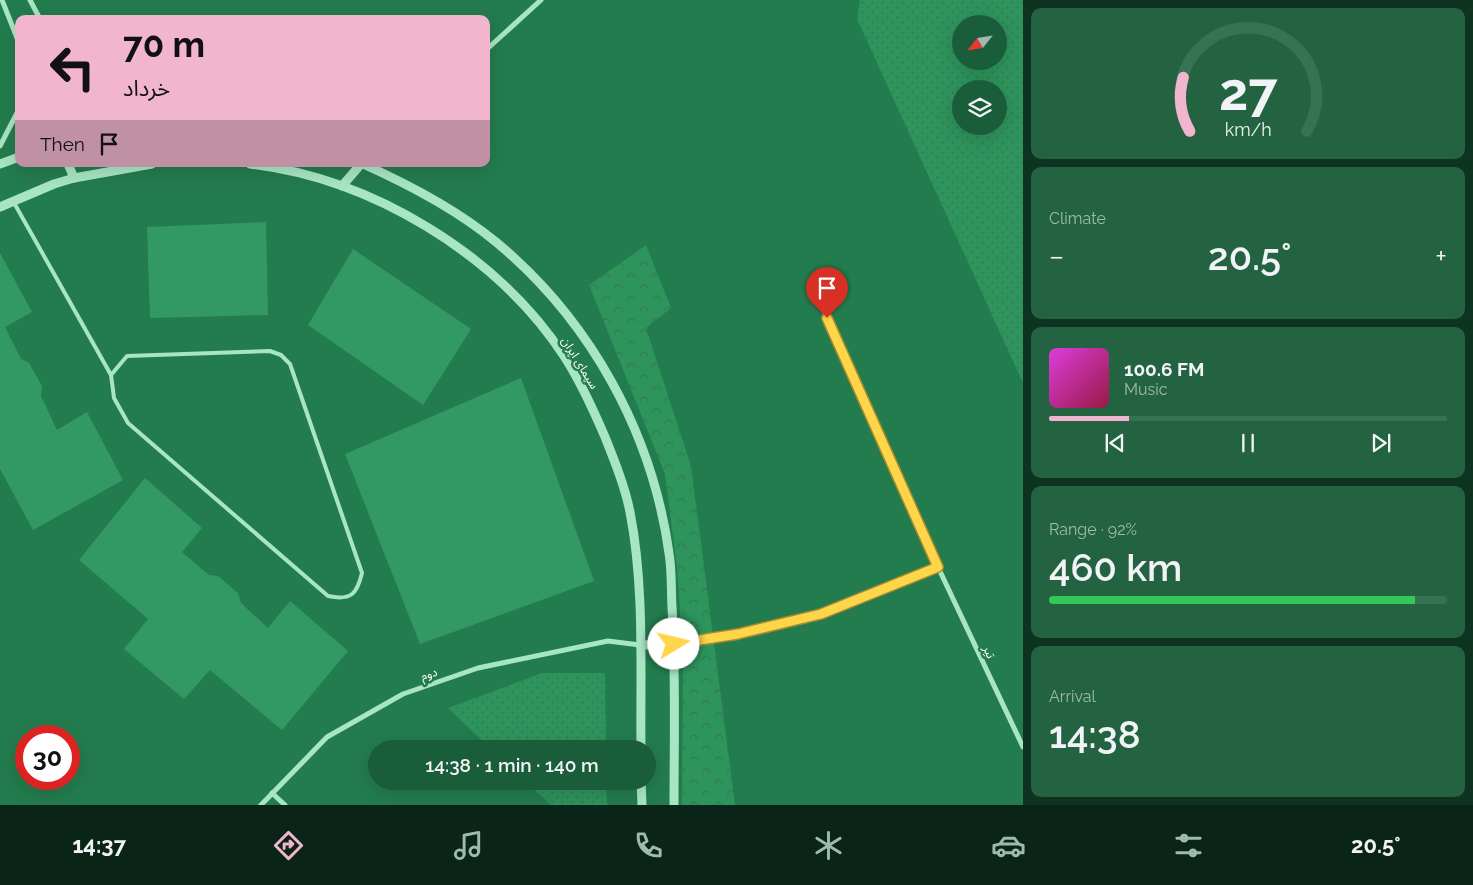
<!DOCTYPE html>
<meta charset="utf-8">
<style>
:root{--surface:#1a5d3a;--page:#236342;--text:#f1f3f6;--muted:#9fbaaf;--line:#387254;--accent:#f1b5ce}
body{margin:0;font-family:Raleway,"Noto Sans Arabic",sans-serif;background:var(--page);color:var(--text);height:100vh;display:flex;flex-direction:column;font-size:19px;white-space:nowrap}
*{box-sizing:border-box;margin:0}
p{font-size:16px;color:var(--muted)}
.icon{flex:none;width:28px;height:28px;fill:none;stroke:currentColor;stroke-width:2;stroke-linecap:round;stroke-linejoin:round}
.map{position:relative;flex:1;overflow:hidden}
.details{display:flex;flex-direction:column;gap:8px;padding:8px;background:#0e3320;width:450px}
.details>*{flex:none}
.hud{position:absolute;left:15px;top:15px;width:475px;height:152px;border-radius:10px;box-shadow:0 5px 20px #0002;background:#f1b5ce;color:#111;overflow:hidden}
.needle{width:32px;rotate:240deg}
.fabs{position:absolute;left:952px;top:15px;display:grid;gap:10px}
.fabs a{display:grid;place-items:center;width:55px;height:55px;border-radius:50%;background:var(--surface);box-shadow:0 5px 20px #0002;font-size:25px}
.speed{position:absolute;left:15px;top:725px;display:flex;gap:10px;font-size:25px;font-weight:700;text-align:center}
.speed>*{display:grid;place-content:center;width:65px;height:65px;border-radius:50%;background:var(--surface);box-shadow:0 5px 20px #0002;line-height:1}
.speed .limit{border:8px solid #d22;background:#fff;color:#111}
.pin{position:absolute;display:grid;place-items:center;width:42px;height:42px;color:#fff;margin:-51px -21px;border-radius:50% 50% 50% 0;rotate:-45deg;box-shadow:0 0 5px #0007}
.pin .icon{rotate:45deg}
.me{position:absolute;width:55px;margin:-28px;rotate:81deg;stroke-linejoin:round;filter:drop-shadow(0 0 4px #0008)}
.turn{display:flex;align-items:center;gap:18px;height:105px;padding:0 25px;font-size:22px}
.turn .icon{width:65px;height:65px;stroke-width:2.5}
.turn b{display:block;font-size:35px;line-height:42px}
.then{display:flex;align-items:center;height:48px;padding:0 25px;background:#0003;gap:10px;font-size:19px}
.big{font-size:38px;font-weight:600;line-height:1.1}
.details .widget{flex:1;display:flex;flex-direction:column;justify-content:center;gap:8px;min-width:0;padding:0 18px;border-radius:10px;background:var(--page)}
.details .dial{align-items:center;gap:0}
.dial svg{height:130px;overflow:visible;fill:none;stroke:var(--line);stroke-width:7;stroke-linecap:round;text-anchor:middle}
.dial text{fill:var(--text);stroke:none}
.song{display:flex;align-items:center;gap:15px}
.cover{width:60px;height:60px;border-radius:8px;background:linear-gradient(135deg,hsl(300 70% 55%),hsl(340 70% 35%))}
.played{height:5px;border-radius:2px;background:linear-gradient(90deg,var(--accent) 20%,var(--line) 20%)}
.keys{display:flex;justify-content:space-around;direction:ltr}
.heat{display:flex;justify-content:space-between;align-items:center;font-size:28px;direction:ltr}
.charge{height:8px;border-radius:4px;background:linear-gradient(90deg,#34c759 92%,var(--line) 0)}
.trip{position:absolute;left:368px;top:740px;width:288px;height:50px;border-radius:25px;background:var(--surface);box-shadow:0 5px 20px #0002;font-weight:600;line-height:50px;text-align:center}
.tab-bar{display:flex;height:80px;justify-content:space-around;align-items:center;background:#0a2517;color:var(--muted)}
.tab-bar .icon{width:35px;height:35px}
.tab-bar .active{color:var(--accent)}
.tab-bar b{font-size:22px;color:var(--text)}
main{display:flex;flex:1;min-height:0}
.map>svg:first-child{display:block}
</style>
<main>
<div class="map">
<svg width="1023" height="805" viewBox="0 0 1023 805">
<defs>
<pattern id="forest-crowns" width="20" height="18" patternUnits="userSpaceOnUse" patternTransform="scale(1.25)"><rect width="20" height="18" fill="#2d945c"/><path d="M2 6a3 3 0 1 1 6 0M12 15a3 3 0 1 1 6 0" fill="none" stroke="#397756"/></pattern>
<pattern id="park-dots" width="8" height="8" patternUnits="userSpaceOnUse" patternTransform="scale(1.25)"><rect width="8" height="8" fill="#2d945c"/><path d="M2 2h.1M6 6h.1" fill="none" stroke="#397756" stroke-width="1.8" stroke-linecap="round"/></pattern>
</defs>
<rect width="100%" height="100%" fill="#237c4d"/>
<!-- forest -->
<path fill="url(#forest-crowns)" d="M 646,245 L 671,308 L 646,328 L 691,466 L 735,805 L 682,805 L 683,656 L 677,567 L 665,474 L 589,285 Z"/>
<!-- park -->
<g fill="url(#park-dots)" fill-rule="evenodd">
<path d="M 860,0 L 1023,0 L 1023,383 L 857,19 ZM 961,24 L 999,24 L 999,61 L 961,61 ZM 961,89 L 999,89 L 999,126 L 961,126 Z"/>
<path d="M 542,673 L 605,673 L 606,749 L 491,749 L 448,708 Z"/>
<path d="M 525,781 L 606,781 L 607,805 L 551,805 Z"/>
</g>
<!-- building -->
<g fill="#339962">
<path d="M 266,222 L 268,315 L 150,318 L 147,227 Z"/>
<path d="M 353,249 L 471,329 L 423,405 L 308,325 Z"/>
<path d="M 0,253 L 32,312 L 5,327 L 21,359 L 29,363 L 42,386 L 41,396 L 57,430 L 87,412 L 123,480 L 33,530 L 0,469 Z"/>
<path d="M 521,378 L 594,581 L 420,644 L 345,454 Z"/>
<path d="M 145,478 L 202,528 L 182,552 L 209,575 L 218,576 L 238,593 L 241,603 L 268,628 L 290,601 L 348,651 L 282,730 L 210,670 L 184,699 L 124,649 L 148,619 L 79,560 Z"/>
</g>
<g fill="none" stroke-linecap="round" stroke-linejoin="round">
<!-- service -->
<path stroke="#a7e5c3" stroke-width="4" d="M 13,201 L 111,375 L 114,398 L 128,423 L 328,596 C 351,601 357,594 362,573 L 290,364 L 281,355 L 270,351 L 127,356 L 111,375"/>
<!-- minor -->
<g stroke="#a7e5c3" stroke-width="5">
<path d="M 2,0 L 19,43"/>
<path d="M 30,0 L 40,19"/>
<path d="M 486,50 L 541,0"/>
<path d="M 0,146 L 19,109"/>
<path d="M 819,300 L 938,567 L 1023,747"/>
<path d="M 674,644 L 738,634 L 821,614 L 938,567"/>
<path d="M 272,793 L 285,805"/>
<path d="M 261,805 L 327,737 L 403,694 L 478,668 L 608,641 L 640,645"/>
</g>
<!-- tertiary -->
<g stroke="#a7e5c3" stroke-width="9">
<path d="M 0,164 L 19,157"/>
<path d="M 68,164 L 74,178"/>
<path d="M 250,164 C 371,178 497,254 564,356 C 581,382 593,409 605,437 C 615,462 625,487 630,512 C 645,589 640,671 641,749"/>
<path d="M 363,164 C 410,185 456,209 496,242 C 590,320 652,432 669,553 C 672,571 671,589 672,607 C 676,673 674,739 674,805"/>
<path d="M 342,186 L 361,164"/>
<path d="M 0,207 L 54,184 L 74,178 L 152,164"/>
<path d="M 640,645 L 674,644"/>
<path d="M 641,781 L 642,805"/>
</g>
</g>
<g fill="none" stroke-linecap="round" stroke-linejoin="round">
<!-- route casing -->
<g stroke="#a68a30" stroke-width="12">
<path id="route" d="M 674,644 L 738,634 L 821,614 L 938,567 L 827,318"/>
</g>
<!-- route -->
<use href="#route" stroke="#ffd54a" stroke-width="9"/>
</g>
<g text-anchor="middle" dominant-baseline="central" stroke-width="5" stroke-linejoin="round" paint-order="stroke">
<!-- street labels -->
<g font-size="12" fill="#fff" stroke="#237c4d">
<text transform="translate(580 363) rotate(58)">سیمای ایران</text>
<text transform="translate(989 652) rotate(65)">تیر</text>
<text transform="translate(429 674) rotate(-19)">دوم</text>
</g>
</g>
</svg>
<div class="fabs">
<a><svg class="needle" viewBox="-14 -14 28 28"><path d="M0-13l5 13h-10z" fill="#e53935"/><path d="M0 13l5-13h-10z" fill="#9fbaaf"/></svg></a>
<a><svg class="icon" aria-label="layers" viewBox="0 0 24 24"><path d="M12 4l9 5-9 5-9-5zM3 14l9 5 9-5"/></svg></a>
</div>
<div class="speed"><div class="limit">30</div></div>
<div class="pin" style="left:827px;top:318px;background:#d93025"><svg class="icon" aria-label="arrive" viewBox="0 0 24 24"><path d="M6 21V4h12l-3 4 3 4H6"/></svg></div>
<svg class="me" style="left:674px;top:644px" viewBox="-20 -20 40 40"><circle r="19" fill="#fff"/><path d="M0-13L10 11 0 6-10 11z" fill="#ffd54a"/></svg>
<div class="trip">14:38 · 1 min · 140 m</div>
<div class="hud">
<div class="turn"><svg class="icon" aria-label="left" viewBox="0 0 24 24"><path d="M17 20v-9H6M10 6l-5 5 5 5"/></svg><div><b>70 m</b>خرداد</div></div>
<div class="then">Then<svg class="icon" aria-label="arrive" viewBox="0 0 24 24"><path d="M6 21V4h12l-3 4 3 4H6"/></svg></div>
</div>
</div>
<section class="details">
<div class="widget dial"><svg viewBox="0 0 100 80">
<path d="M14 69A42 42 0 1 1 86 69"/>
<path d="M14 69A42 42 0 0 1 10 36" stroke="#f1b5ce"/>
<text x="50" y="56" font-size="32" font-weight="700">27</text>
<text x="50" y="72" font-size="11">km/h</text>
</svg></div>
<div class="widget"><p>Climate</p>
<div class="heat"><a>−</a><b class="big">20.5°</b><a>+</a></div>
</div>
<div class="widget">
<div class="song"><i class="cover"></i><div><b>100.6 FM</b><p>Music</p></div></div>
<div class="played"></div>
<div class="keys"><svg class="icon" aria-label="previous" viewBox="0 0 24 24"><path d="M18 5L8 12l10 7zM5 5v14"/></svg><svg class="icon" aria-label="pause" viewBox="0 0 24 24"><path d="M8 5v14M16 5v14"/></svg><svg class="icon" aria-label="next" viewBox="0 0 24 24"><path d="M6 5l10 7-10 7zM19 5v14"/></svg></div>
</div>
<div class="widget"><p>Range · 92%</p><b class="big">460 km</b><div class="charge"></div></div>
<div class="widget"><p>Arrival</p><b class="big">14:38</b></div>
</section>
</main>
<nav class="tab-bar">
<b>14:37</b>
<svg class="icon active" aria-label="directions" viewBox="0 0 24 24"><path d="M12 3l9 9-9 9-9-9zM9 14v-3h6M13 9l2 2-2 2"/></svg>
<svg class="icon" aria-label="music" viewBox="0 0 24 24"><path d="M9 18V5l10-2v13"/><circle cx="6" cy="18" r="3"/><circle cx="16" cy="16" r="3"/></svg>
<svg class="icon" aria-label="phone" viewBox="0 0 24 24"><path d="M5 4h4l2 5-3 2q2 4 5 5l2-3 5 2v4C11 20 4 13 5 4z"/></svg>
<svg class="icon" aria-label="climate" viewBox="0 0 24 24"><path d="M12 3v18M4 7l16 10M4 17L20 7"/></svg>
<svg class="icon" aria-label="car" viewBox="0 0 24 24"><path d="M5 17H2v-5l4-1 3-4h7l3 4 3 1v5h-3M9 17h6M6 11h13"/><circle cx="7" cy="17" r="2"/><circle cx="17" cy="17" r="2"/></svg>
<svg class="icon" aria-label="filters" viewBox="0 0 24 24"><path d="M4 7h16M4 17h16"/><circle cx="9" cy="7" r="2"/><circle cx="15" cy="17" r="2"/></svg>
<b>20.5°</b>
</nav>
